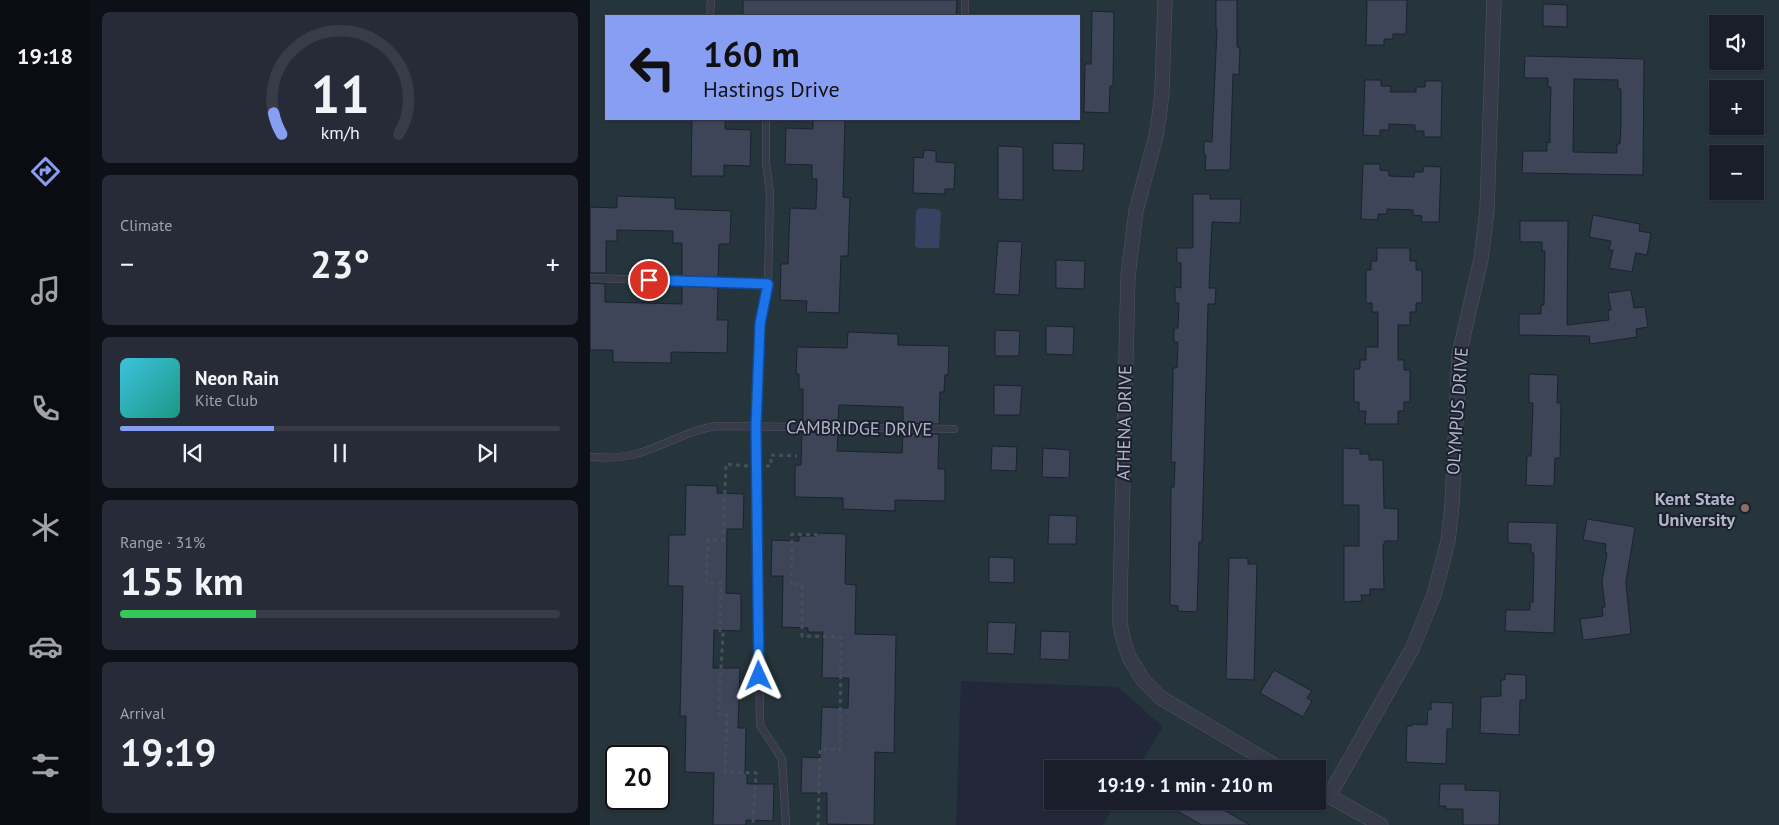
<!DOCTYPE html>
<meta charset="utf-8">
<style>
:root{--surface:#1a1e2b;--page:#272b37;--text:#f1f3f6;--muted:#9fa2a9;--line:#383c47;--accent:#889ef3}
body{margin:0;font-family:"PT Sans",sans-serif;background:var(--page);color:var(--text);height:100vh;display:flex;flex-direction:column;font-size:19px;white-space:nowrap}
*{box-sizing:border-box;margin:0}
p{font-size:16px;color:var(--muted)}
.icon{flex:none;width:28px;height:28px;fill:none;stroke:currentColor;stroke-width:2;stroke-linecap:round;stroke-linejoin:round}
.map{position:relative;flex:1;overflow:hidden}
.drawer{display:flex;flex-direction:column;gap:12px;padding:12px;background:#0e1018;width:500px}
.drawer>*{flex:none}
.top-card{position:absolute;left:15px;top:15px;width:475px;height:105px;border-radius:0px;box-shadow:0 1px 4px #0004,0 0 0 1px var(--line);background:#889ef3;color:#111;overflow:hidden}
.tools{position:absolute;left:1119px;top:15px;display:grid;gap:10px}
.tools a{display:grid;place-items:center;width:55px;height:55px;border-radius:0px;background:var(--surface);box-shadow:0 1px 4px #0004,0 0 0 1px var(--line);font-size:25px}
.speed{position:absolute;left:15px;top:745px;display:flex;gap:10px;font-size:25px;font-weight:700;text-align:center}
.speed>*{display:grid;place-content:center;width:65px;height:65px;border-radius:50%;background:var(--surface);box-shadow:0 1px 4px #0004,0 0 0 1px var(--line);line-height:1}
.speed .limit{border:2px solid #111;border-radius:8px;background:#fff;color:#111}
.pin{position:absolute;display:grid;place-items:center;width:42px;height:42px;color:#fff;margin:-21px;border:2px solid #fff;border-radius:50%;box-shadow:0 1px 5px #0007}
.me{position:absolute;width:55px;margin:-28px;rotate:359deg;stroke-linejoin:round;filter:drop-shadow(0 0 4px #0008)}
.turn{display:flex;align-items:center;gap:18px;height:105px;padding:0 15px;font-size:22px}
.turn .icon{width:65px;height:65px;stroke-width:2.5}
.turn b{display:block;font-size:35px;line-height:42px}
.big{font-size:38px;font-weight:700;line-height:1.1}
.drawer .tile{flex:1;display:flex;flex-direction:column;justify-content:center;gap:8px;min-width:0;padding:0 18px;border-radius:8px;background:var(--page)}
.drawer .dial{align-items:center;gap:0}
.dial svg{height:130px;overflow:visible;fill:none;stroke:var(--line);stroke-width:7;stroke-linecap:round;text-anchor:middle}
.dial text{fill:var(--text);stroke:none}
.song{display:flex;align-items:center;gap:15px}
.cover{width:60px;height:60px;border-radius:8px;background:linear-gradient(135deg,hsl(190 70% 55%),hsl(170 70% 35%))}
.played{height:5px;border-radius:2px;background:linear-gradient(90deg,var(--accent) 35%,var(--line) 35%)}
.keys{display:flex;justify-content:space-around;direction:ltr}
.heat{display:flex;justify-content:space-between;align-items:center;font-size:28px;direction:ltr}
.charge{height:8px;border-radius:4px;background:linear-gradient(90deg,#34c759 31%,var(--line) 0)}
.trip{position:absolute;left:454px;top:760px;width:282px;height:50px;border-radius:0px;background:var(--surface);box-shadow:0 1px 4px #0004,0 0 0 1px var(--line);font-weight:700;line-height:50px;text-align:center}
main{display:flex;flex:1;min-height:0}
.menu{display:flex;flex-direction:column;width:90px;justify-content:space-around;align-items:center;background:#0a0c11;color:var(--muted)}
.menu .icon{width:35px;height:35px}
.menu .current{color:var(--accent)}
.menu b{font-size:22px;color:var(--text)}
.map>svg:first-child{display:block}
</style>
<main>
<nav class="menu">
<b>19:18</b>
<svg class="icon current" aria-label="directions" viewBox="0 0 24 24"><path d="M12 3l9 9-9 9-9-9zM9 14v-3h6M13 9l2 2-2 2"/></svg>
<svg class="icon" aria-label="music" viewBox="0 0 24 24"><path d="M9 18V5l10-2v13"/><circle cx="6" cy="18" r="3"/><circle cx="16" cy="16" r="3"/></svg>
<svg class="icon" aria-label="phone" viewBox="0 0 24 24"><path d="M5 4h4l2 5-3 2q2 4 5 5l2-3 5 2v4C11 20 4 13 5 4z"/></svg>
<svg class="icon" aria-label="climate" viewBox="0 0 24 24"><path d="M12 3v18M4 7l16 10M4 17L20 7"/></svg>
<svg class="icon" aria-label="car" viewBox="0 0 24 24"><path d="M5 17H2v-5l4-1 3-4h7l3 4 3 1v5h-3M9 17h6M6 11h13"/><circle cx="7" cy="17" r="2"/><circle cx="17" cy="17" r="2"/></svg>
<svg class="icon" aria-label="filters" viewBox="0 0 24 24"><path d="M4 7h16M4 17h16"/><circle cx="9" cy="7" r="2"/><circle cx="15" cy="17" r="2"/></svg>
</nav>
<section class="drawer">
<div class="tile dial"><svg viewBox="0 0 100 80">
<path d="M14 69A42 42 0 1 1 86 69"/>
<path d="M14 69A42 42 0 0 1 9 56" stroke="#889ef3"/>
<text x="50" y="56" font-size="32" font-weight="700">11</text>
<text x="50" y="72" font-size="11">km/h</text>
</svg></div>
<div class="tile"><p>Climate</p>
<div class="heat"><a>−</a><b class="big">23°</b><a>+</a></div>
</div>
<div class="tile">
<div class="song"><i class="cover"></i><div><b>Neon Rain</b><p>Kite Club</p></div></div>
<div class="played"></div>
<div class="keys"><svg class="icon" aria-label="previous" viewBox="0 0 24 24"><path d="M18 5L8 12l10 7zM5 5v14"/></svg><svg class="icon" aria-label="pause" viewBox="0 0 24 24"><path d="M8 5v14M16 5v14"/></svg><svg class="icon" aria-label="next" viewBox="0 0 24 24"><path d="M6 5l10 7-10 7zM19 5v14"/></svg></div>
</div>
<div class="tile"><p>Range · 31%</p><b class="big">155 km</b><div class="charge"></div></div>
<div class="tile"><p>Arrival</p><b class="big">19:19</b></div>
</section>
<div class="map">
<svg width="1189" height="825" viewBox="0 0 1189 825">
<rect width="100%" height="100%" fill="#222839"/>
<!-- green -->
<path fill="#25353b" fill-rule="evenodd" d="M 0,0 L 1189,0 L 1189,825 L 513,825 L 527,801 L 728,801 L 728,769 L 547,769 L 573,727 L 528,687 L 371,681 L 366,825 L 0,825 ZM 16,16 L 489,16 L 489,119 L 16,119 ZM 1128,24 L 1165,24 L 1165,61 L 1128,61 ZM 1128,89 L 1165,89 L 1165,126 L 1128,126 ZM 1128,154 L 1165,154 L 1165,191 L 1128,191 ZM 26,756 L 69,756 L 69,799 L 26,799 Z"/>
<!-- water -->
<path fill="#384262" d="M 330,208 L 347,209 L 351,212 L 349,248 L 329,248 L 325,246 L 326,211 Z"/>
<!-- building -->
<g fill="#3e4559" stroke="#1d2130" fill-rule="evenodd">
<path d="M 153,0 L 367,0 L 366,16 L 153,16 Z"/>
<path d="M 626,0 L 647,0 L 647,47 L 650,47 L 649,75 L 643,74 L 640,170 L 615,170 L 616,155 L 614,155 L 614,141 L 622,142 L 627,29 L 626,29 Z"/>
<path d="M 777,0 L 817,0 L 816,34 L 803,34 L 803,39 L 794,39 L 794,45 L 776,45 Z"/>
<path d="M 953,4 L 977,5 L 977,27 L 953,26 Z"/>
<path d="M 502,11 L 524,12 L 523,86 L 520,86 L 519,113 L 494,112 L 495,64 L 501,64 Z"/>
<path d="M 935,56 L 1054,59 L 1053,175 L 932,173 L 933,151 L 957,151 L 957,142 L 960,143 L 960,124 L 961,87 L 958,87 L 958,78 L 934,78 ZM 984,79 L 1028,80 L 1028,89 L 1031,89 L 1031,125 L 1030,144 L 1027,144 L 1027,153 L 983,152 Z"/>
<path d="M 775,80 L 791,80 L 791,86 L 801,86 L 800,92 L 826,92 L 826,87 L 835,87 L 835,81 L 852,81 L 851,137 L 834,137 L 834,131 L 825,131 L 825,125 L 799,124 L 799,130 L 790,130 L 790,136 L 773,135 Z"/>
<path d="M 102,119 L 135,119 L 135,129 L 161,130 L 160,166 L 134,165 L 134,176 L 101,176 Z"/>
<path d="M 223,119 L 255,119 L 253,197 L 260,198 L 258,256 L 251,256 L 249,313 L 216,312 L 217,301 L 190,300 L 191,264 L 198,264 L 200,208 L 226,209 L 227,179 L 222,179 L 222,165 L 195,164 L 196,128 L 223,129 Z"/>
<path d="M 463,143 L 494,144 L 493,171 L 463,170 Z"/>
<path d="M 408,146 L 433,147 L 433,200 L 408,199 Z"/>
<path d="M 334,150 L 346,151 L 346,162 L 365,163 L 364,189 L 355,189 L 355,194 L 323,193 L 324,157 L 333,158 Z"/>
<path d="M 773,164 L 790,164 L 790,170 L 799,171 L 799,176 L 824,177 L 824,172 L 833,172 L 834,166 L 851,167 L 849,222 L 831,222 L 832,216 L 823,215 L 823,210 L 797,209 L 797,214 L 788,214 L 788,220 L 771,219 Z"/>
<path d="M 603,194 L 620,194 L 620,199 L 651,199 L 650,223 L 622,222 L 619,288 L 626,288 L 625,304 L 618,304 L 612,542 L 609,542 L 607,612 L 588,611 L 588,606 L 580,605 L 581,487 L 584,487 L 585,462 L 581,462 L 583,382 L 583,368 L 587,368 L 588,342 L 584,342 L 584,328 L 588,328 L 589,303 L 585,303 L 585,287 L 591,288 L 591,263 L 587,262 L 587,248 L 603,248 Z"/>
<path d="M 27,196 L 85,198 L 85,209 L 141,211 L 140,244 L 129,244 L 128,277 L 92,276 L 92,243 L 83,243 L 83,231 L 27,230 L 27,241 L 16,241 L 16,273 L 0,273 L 0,207 L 27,208 Z"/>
<path d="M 1003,215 L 1050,224 L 1049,231 L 1061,233 L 1057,255 L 1046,253 L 1042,272 L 1019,268 L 1023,250 L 1019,250 L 1021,241 L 999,237 Z"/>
<path d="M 930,221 L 978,221 L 977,325 L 1019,320 L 1018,311 L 1021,310 L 1018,293 L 1041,290 L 1044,308 L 1055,307 L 1058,327 L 1046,329 L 1047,337 L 1000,344 L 999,336 L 929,335 L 929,314 L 951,314 L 951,305 L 954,305 L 955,251 L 952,251 L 952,242 L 930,242 Z"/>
<path d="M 408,241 L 432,242 L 429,295 L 404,294 Z"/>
<path d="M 787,248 L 820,248 L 820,261 L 826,261 L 826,270 L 832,270 L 832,303 L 826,303 L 826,312 L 820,312 L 820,325 L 808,325 L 808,360 L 814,360 L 814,370 L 820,370 L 820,402 L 814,402 L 814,411 L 808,411 L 808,424 L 775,424 L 776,411 L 769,411 L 769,402 L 764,402 L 764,369 L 770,369 L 770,360 L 776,360 L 776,347 L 788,347 L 788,312 L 782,312 L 782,303 L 776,303 L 776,270 L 781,270 L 781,261 L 787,261 Z"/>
<path d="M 466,260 L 495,261 L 494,289 L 466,288 Z"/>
<path d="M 0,283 L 15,284 L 15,302 L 92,304 L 92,286 L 128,288 L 127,320 L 138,320 L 137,353 L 81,352 L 81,363 L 23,362 L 23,350 L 0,350 Z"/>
<path d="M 456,326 L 484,327 L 483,355 L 456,354 Z"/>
<path d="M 405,330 L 430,331 L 429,356 L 405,356 Z"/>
<path d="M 258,332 L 308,334 L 308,345 L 359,346 L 358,375 L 355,375 L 354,392 L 350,392 L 349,424 L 313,423 L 313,407 L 249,405 L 248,422 L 213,422 L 213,389 L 209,389 L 209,374 L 206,374 L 207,347 L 257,348 Z"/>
<path d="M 939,374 L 968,375 L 967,403 L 971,403 L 970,458 L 965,458 L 964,486 L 936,485 L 937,456 L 941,456 L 943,403 L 939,403 Z"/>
<path d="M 404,385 L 432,386 L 430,415 L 404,415 Z"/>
<path d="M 212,432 L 248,433 L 247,451 L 312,453 L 313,434 L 349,434 L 348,469 L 355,469 L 355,501 L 305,500 L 305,511 L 253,509 L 253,498 L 205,497 L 205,465 L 211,465 Z"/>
<path d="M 402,446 L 427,447 L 426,471 L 401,470 Z"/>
<path d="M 453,448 L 480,450 L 479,478 L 452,477 Z"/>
<path d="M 753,448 L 770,449 L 770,454 L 779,454 L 779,460 L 793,460 L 794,508 L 808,509 L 808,541 L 795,541 L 793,546 L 794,589 L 780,589 L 780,595 L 771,595 L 772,601 L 754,602 L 754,546 L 769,546 L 769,505 L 753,505 Z"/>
<path d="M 96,485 L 127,486 L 127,493 L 154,494 L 153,529 L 137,529 L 136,593 L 151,594 L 151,631 L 124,630 L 123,668 L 150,668 L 148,728 L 156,728 L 155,774 L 157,774 L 157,784 L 184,784 L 183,821 L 156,820 L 156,825 L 123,825 L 124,773 L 95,772 L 96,716 L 90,716 L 93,586 L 78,586 L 79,535 L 95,535 Z"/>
<path d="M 459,515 L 487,516 L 486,544 L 458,544 Z"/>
<path d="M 997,519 L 1045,527 L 1036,582 L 1041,634 L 993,640 L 990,619 L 1013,616 L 1012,607 L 1015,607 L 1012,581 L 1017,553 L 1015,553 L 1016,544 L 993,540 Z"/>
<path d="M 918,522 L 967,523 L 964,633 L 915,631 L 916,610 L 940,610 L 940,602 L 943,602 L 944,553 L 941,553 L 941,544 L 918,543 Z"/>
<path d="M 228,533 L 256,534 L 255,584 L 266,585 L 265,634 L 306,635 L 304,753 L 285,752 L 284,825 L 237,824 L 237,793 L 211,793 L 212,757 L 230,758 L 232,707 L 258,708 L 259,678 L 232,678 L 233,632 L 218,632 L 218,628 L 192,627 L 193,576 L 181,576 L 182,540 L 209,541 L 209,536 L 228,536 Z"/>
<path d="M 399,557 L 424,558 L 424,583 L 399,582 Z"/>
<path d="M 639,558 L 658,558 L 658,564 L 667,564 L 664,680 L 636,679 Z"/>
<path d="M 398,622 L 426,623 L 424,654 L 397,653 Z"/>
<path d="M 451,631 L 480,632 L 479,660 L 450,659 Z"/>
<path d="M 684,670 L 722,691 L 717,698 L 722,701 L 713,717 L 670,693 Z"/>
<path d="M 915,674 L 936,675 L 936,700 L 930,700 L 929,735 L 890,733 L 891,697 L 911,696 L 911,680 L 915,680 Z"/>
<path d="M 841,702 L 863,703 L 862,729 L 857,729 L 856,764 L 816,762 L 817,726 L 822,726 L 822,724 L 837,725 L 838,709 L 841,710 Z"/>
<path d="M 850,784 L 875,784 L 875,790 L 910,791 L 909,825 L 873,825 L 873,809 L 856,809 L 856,806 L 849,806 Z"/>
<path d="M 569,801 L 618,801 L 660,825 L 612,825 Z"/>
</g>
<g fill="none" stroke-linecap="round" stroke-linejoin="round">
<!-- lane casing -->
<g stroke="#515564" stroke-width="8">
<g id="lane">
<path d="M 120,16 L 121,0"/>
<path d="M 375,16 L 375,0"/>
<path d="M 176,119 L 176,163 L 180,193 L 178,284 L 170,323 L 166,426 L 170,725 L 192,759 L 196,825"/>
<path d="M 0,278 L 178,284"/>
<path d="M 0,457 C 16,458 31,458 46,454 C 74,446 98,430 127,426 L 364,429"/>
</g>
</g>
<!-- street casing -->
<g stroke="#515564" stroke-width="15">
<g id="street">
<path d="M 575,0 L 572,92 L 569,117 L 566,136 L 546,211 L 538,276 L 530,600 L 530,624 L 534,642 L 539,657 L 553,680 L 571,698 L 691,769"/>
<path d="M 728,790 L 791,825"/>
<path d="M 739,796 L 822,649 L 844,595 L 858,541 L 862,505 L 869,355 L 891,259 L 897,211 L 904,0"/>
</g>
</g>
<!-- path -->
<g stroke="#425157" stroke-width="3" stroke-dasharray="4 4" stroke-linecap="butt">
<path d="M 158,466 L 136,464 L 133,540 L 118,540 L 116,583 L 131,583 L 130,632 L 133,632 C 132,659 129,687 129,715 L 137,715 L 135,772 L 166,773 L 163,824 L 165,825"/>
<path d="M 176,466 L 181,466 L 181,455 L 207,456"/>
<path d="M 228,535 L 202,534 L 201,584 L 212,584 L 212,636 L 251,637 L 250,750 L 230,749 L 228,825"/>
</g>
<!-- lane -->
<use href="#lane" stroke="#363a49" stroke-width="7"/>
<!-- street -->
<use href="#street" stroke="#363a49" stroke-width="14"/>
</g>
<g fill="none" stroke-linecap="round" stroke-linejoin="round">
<!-- route casing -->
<g stroke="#114b97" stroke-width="12">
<path id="route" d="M 59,280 L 178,284 L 170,324 L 166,426 L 169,676"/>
</g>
<!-- route -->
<use href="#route" stroke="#1a73e8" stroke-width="9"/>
</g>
<!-- markers -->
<circle fill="#8d6e63" stroke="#1b1f2e" stroke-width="2" cx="1155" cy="508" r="5"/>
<g text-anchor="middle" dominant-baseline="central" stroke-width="4" stroke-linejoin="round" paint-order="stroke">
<!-- street labels -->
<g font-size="18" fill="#b1b5c5" stroke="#1b1f2e">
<text transform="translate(867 411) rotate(-86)">OLYMPUS DRIVE</text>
<text transform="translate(534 423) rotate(-89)">ATHENA DRIVE</text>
<text transform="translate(269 428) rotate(1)">CAMBRIDGE DRIVE</text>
</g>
<!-- poi labels -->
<g font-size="18" font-weight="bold" fill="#b1b5c5" stroke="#1b1f2e" text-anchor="end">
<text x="1145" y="498">Kent State<tspan x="1145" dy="21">University</tspan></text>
</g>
</g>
</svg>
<div class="tools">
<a><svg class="icon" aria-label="sound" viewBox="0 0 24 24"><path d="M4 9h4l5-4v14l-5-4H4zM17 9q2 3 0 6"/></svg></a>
<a>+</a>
<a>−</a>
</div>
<div class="speed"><div class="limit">20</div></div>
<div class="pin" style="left:59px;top:280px;background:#d93025"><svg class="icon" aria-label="arrive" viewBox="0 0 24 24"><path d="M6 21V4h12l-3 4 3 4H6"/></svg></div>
<svg class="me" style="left:169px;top:676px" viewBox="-20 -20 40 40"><path d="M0-17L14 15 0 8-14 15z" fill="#1a73e8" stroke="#fff" stroke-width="4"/></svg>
<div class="trip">19:19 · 1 min · 210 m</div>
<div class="top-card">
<div class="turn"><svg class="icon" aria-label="left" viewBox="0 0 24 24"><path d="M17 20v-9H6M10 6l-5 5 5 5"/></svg><div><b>160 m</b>Hastings Drive</div></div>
</div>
</div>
</main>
